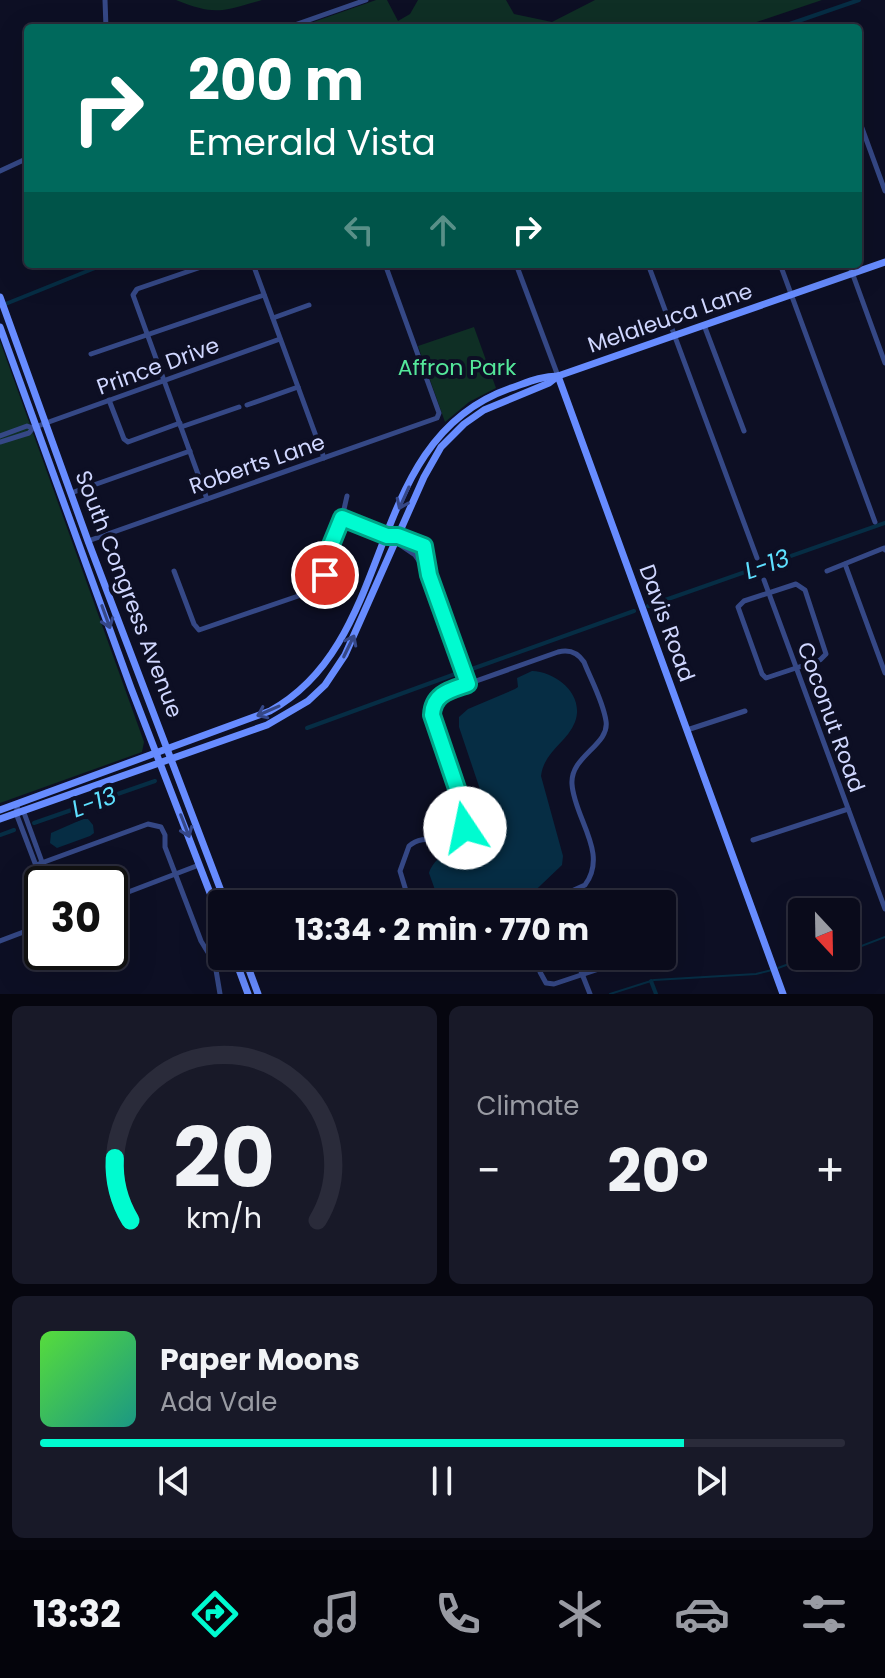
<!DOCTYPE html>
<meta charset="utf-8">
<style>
:root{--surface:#0a0b1b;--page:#181928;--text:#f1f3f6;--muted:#999ba3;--line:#2a2b3a;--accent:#00fbd0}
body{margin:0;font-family:Poppins,sans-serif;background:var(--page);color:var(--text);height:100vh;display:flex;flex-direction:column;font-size:30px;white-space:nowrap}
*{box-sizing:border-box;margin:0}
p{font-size:26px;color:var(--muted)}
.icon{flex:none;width:44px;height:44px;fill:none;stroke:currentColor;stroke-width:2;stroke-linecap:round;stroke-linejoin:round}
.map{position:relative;height:994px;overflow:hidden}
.details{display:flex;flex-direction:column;gap:12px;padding:12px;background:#06060f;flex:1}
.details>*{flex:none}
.hud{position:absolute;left:24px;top:24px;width:838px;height:244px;border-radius:8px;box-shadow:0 8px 32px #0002,0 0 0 2px var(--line);background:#00695c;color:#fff;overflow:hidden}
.needle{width:52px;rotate:158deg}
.tools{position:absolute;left:788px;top:898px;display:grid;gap:16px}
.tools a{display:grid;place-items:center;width:72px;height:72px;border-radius:8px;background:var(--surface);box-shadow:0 8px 32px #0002,0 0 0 2px var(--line);font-size:40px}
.speed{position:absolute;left:24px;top:866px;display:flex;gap:16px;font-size:40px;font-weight:700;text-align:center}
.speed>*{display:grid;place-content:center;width:104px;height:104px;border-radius:50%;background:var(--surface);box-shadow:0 8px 32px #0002,0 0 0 2px var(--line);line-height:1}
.speed .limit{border:4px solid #111;border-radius:12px;background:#fff;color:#111}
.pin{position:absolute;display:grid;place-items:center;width:68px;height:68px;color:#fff;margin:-34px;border:4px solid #fff;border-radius:50%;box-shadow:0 2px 8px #0007}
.me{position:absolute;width:88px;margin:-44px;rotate:349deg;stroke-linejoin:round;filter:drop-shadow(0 0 6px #0008)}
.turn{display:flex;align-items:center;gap:28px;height:168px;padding:0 32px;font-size:36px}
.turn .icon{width:104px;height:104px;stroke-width:2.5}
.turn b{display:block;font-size:56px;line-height:68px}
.lanes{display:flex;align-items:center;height:76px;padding:0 32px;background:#0003;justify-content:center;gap:40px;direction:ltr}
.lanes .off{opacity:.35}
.big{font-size:60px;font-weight:700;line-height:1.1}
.details .tile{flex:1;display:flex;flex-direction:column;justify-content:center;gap:12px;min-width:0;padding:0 28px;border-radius:12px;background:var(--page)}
.details .dial{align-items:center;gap:0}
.dial svg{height:208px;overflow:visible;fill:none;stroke:var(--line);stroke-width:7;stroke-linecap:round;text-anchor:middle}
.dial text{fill:var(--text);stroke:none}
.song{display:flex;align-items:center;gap:24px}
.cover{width:96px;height:96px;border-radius:12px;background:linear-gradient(135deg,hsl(110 70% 55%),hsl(170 70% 35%))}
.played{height:8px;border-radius:4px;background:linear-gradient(90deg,var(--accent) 80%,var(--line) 80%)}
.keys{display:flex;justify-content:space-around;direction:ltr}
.heat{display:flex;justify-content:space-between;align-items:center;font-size:44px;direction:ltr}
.details .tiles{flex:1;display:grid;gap:12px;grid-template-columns:1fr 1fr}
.tile:last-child{grid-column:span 2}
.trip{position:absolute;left:208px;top:890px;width:468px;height:80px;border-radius:8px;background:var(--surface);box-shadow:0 8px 32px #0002,0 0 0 2px var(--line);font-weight:700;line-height:80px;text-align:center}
.menu{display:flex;height:128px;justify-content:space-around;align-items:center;background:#04040b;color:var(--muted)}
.menu .icon{width:56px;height:56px}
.menu .current{color:var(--accent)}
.menu b{font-size:36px;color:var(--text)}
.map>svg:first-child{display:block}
</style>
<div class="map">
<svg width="885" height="994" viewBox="0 0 885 994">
<rect width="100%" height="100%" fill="#0d0f24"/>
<!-- green -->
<g fill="#0f2f25">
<path d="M 176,0 L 262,0 C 222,11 216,16 176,0 Z"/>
<path d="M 376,0 L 387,0 L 398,21 L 410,14 L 418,0 L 506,0 L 514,14 L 552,22 L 595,0 L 822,0 L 739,28 L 302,26 Z"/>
<path d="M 474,327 L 496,388 L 469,402 L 445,422 L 418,346 Z"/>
<path d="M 0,341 L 144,742 L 142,752 L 0,803 Z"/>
</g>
<!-- water -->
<g fill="#062d44">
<path d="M 532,671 C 557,672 585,695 575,722 C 567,743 544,751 541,776 L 563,856 L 562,865 L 521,904 L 440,904 L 429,873 C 441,840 482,858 490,819 L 459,727 L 459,717 L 468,709 L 515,689 L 518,687 L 517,678 Z"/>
<path d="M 83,819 L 88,819 L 93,825 L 94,833 L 90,836 L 57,848 L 50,843 L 51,833 Z"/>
</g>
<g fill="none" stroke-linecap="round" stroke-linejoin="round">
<!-- stream -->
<g stroke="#062d44" stroke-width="2">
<path d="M 846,952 L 885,937"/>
<path d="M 778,968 L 797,961 L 831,956"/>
<path d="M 610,994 L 654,980 L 756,974 L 772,970"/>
</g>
<!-- canal -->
<g stroke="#062d44" stroke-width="4">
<path d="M 778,28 L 859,0"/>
<path d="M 3,305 L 105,264"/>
<path d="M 648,606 L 885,523"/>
<path d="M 469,670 L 634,611"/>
<path d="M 307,728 L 458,673"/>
<path d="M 34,823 L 155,781"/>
<path d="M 0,835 L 14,830"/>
<path d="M 651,981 L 656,994"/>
</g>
<!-- street -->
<g stroke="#354886" stroke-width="5">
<path d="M 105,0 L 106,28"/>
<path d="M 286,28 L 366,0"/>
<path d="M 858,117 L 885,191"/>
<path d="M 0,171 L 28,158"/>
<path d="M 253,264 L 324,458"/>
<path d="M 516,264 L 558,376"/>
<path d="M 648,264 L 757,558"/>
<path d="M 780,264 L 875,522"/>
<path d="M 849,264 L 885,363"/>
<path d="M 273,318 L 309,305"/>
<path d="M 704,325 L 744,431"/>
<path d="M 91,354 L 264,295"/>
<path d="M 109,400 L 124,439 L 128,442 L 180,423"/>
<path d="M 247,405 L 298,387"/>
<path d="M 181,427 L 239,407"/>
<path d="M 0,436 L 27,426 L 33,428 L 46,423 L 280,339"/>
<path d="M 0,442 L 29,433 L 33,428"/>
<path d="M 71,493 L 190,451"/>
<path d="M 207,499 L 133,295 L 137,289 L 210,264"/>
<path d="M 342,518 L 387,536 L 415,555 L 429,575 L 468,684"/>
<path d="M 396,536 L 424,546 L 429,573"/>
<path d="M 88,541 L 437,418 L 439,413 L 385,264"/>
<path d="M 845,564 L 885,673"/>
<path d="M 174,571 L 194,624 L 199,630 L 307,593 L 315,589 L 325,575 L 329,551 L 342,518 L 347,496"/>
<path d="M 827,571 L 884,548 L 885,550"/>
<path d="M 764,580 L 885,909"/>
<path d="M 796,584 L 805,590 L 826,654 L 820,660 L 766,678 L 762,674 L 738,607 L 744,601 Z"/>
<path d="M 687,730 L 745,711"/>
<path d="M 18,804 L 16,813 L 43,884"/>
<path d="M 23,810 L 50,884"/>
<path d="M 753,840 L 848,809"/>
<path d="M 36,865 L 148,824 L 161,827 L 165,835 L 165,847 L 201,941 L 215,964 L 220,994"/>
<path d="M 110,899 L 199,865"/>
<path d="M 410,904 L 400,871 L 409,846 C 428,829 457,853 467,822 L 433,723 C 431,709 433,700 445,692 L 558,652 C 569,649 578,653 584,662 C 591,680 603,701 606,721 C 610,745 570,756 572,784 C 574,818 609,853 585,885 L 543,904"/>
<path d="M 0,941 L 42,925"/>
<path d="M 562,956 L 541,966 L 540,972 L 546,983 L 554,984 L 608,966 L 612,963 L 613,956"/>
<path d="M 575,956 L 590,994"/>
</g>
<!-- secondary -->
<g stroke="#678cff" stroke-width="7">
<path d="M 0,297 L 88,541 L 226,904"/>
<path d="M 0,327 L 131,688 L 222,924"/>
<path d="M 558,376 L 783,994"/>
<path d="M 0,810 L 270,711 C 400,640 361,440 511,388 C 526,383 541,376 558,376"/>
<path d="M 0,819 L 267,725 L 308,701 L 325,685 L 345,655 L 424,477 L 441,447 L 464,424 L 484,410 L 549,383 L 558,376 L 885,262"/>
<path d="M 234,956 L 248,994"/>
<path d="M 244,956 L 258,994"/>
</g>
</g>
<!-- one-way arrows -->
<defs><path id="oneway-shaft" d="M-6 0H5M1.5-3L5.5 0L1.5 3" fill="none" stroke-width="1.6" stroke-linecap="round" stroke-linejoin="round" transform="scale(2)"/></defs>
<g stroke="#354787">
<use href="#oneway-shaft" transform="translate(404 498) rotate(114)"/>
<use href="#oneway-shaft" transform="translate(106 617) rotate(70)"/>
<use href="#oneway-shaft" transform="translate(349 646) rotate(-64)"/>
<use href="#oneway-shaft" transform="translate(268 711) rotate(156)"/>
<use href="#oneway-shaft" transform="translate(185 826) rotate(69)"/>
</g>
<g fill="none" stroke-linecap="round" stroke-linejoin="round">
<!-- route casing -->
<g stroke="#00a387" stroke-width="20">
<path id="route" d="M 325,575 L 331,545 L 342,518 L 387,536 L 398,536 L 424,546 L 429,575 L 468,684 C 451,690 433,693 432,715 L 466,815 L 465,828"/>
</g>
<!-- route -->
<use href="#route" stroke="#00fbd0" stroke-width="14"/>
</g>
<g text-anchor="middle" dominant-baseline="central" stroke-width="8" stroke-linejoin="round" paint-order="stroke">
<!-- street labels -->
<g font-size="22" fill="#d0d7ff" stroke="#0d0f24">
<text transform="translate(670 318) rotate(-19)">Melaleuca Lane</text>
<text transform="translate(158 366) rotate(-20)">Prince Drive</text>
<text transform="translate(257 464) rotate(-19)">Roberts Lane</text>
<text transform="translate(129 594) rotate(69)">South Congress Avenue</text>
<text transform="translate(667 623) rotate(70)">Davis Road</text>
<text transform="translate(831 717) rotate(70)">Coconut Road</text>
</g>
<!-- park labels -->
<g font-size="22" fill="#54e79a" stroke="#0d0f24">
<text x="457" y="367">Affron Park</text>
</g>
<!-- water labels -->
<g font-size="24" font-style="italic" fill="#5ee0ff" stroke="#0d0f24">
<text transform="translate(767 564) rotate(-19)">L-13</text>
<text transform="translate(94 802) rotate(-20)">L-13</text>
</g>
</g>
</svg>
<div class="tools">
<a><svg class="needle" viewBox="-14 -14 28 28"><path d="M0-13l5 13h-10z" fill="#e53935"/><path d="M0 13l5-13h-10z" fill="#999ba3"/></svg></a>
</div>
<div class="speed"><div class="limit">30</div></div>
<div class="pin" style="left:325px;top:575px;background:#d93025"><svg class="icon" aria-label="arrive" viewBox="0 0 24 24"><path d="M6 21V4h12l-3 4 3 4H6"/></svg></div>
<svg class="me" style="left:465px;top:828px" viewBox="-20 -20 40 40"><circle r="19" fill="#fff"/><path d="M0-13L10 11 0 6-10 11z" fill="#00fbd0"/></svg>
<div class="trip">13:34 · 2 min · 770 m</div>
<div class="hud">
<div class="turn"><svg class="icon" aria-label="right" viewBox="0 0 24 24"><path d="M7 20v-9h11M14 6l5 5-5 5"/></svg><div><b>200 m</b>Emerald Vista</div></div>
<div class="lanes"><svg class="icon off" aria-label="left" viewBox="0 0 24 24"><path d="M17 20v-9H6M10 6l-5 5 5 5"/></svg><svg class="icon off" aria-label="ahead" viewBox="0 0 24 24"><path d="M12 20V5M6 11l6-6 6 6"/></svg><svg class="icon" aria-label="right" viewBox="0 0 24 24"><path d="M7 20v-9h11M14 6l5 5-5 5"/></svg></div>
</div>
</div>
<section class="details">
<div class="tiles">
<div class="tile dial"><svg viewBox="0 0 100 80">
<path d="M14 69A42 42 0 1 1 86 69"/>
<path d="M14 69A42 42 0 0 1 8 45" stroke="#00fbd0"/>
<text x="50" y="56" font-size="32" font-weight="700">20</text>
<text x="50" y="72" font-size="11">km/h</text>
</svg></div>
<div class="tile"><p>Climate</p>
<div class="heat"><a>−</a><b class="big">20°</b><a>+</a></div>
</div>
<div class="tile">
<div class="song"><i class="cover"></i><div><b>Paper Moons</b><p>Ada Vale</p></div></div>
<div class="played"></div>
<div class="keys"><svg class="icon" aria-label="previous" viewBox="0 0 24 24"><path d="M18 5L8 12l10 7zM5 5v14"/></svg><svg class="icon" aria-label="pause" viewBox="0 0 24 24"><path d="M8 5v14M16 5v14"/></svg><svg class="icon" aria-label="next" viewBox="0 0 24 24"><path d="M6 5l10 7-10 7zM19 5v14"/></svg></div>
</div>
</div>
</section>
<nav class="menu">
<b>13:32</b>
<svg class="icon current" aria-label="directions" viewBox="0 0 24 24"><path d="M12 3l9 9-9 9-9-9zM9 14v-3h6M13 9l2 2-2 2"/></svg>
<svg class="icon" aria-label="music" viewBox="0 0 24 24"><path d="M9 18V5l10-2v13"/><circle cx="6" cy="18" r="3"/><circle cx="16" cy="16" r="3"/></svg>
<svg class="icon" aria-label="phone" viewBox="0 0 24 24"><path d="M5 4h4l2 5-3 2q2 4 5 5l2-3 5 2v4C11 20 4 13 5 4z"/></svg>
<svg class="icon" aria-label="climate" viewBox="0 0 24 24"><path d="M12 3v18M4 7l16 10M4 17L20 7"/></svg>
<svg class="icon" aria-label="car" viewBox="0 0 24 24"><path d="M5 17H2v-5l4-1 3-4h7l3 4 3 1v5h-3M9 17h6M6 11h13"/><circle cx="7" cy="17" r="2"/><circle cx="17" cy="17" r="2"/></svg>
<svg class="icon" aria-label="filters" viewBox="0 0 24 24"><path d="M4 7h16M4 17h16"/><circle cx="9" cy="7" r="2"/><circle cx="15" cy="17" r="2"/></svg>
</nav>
